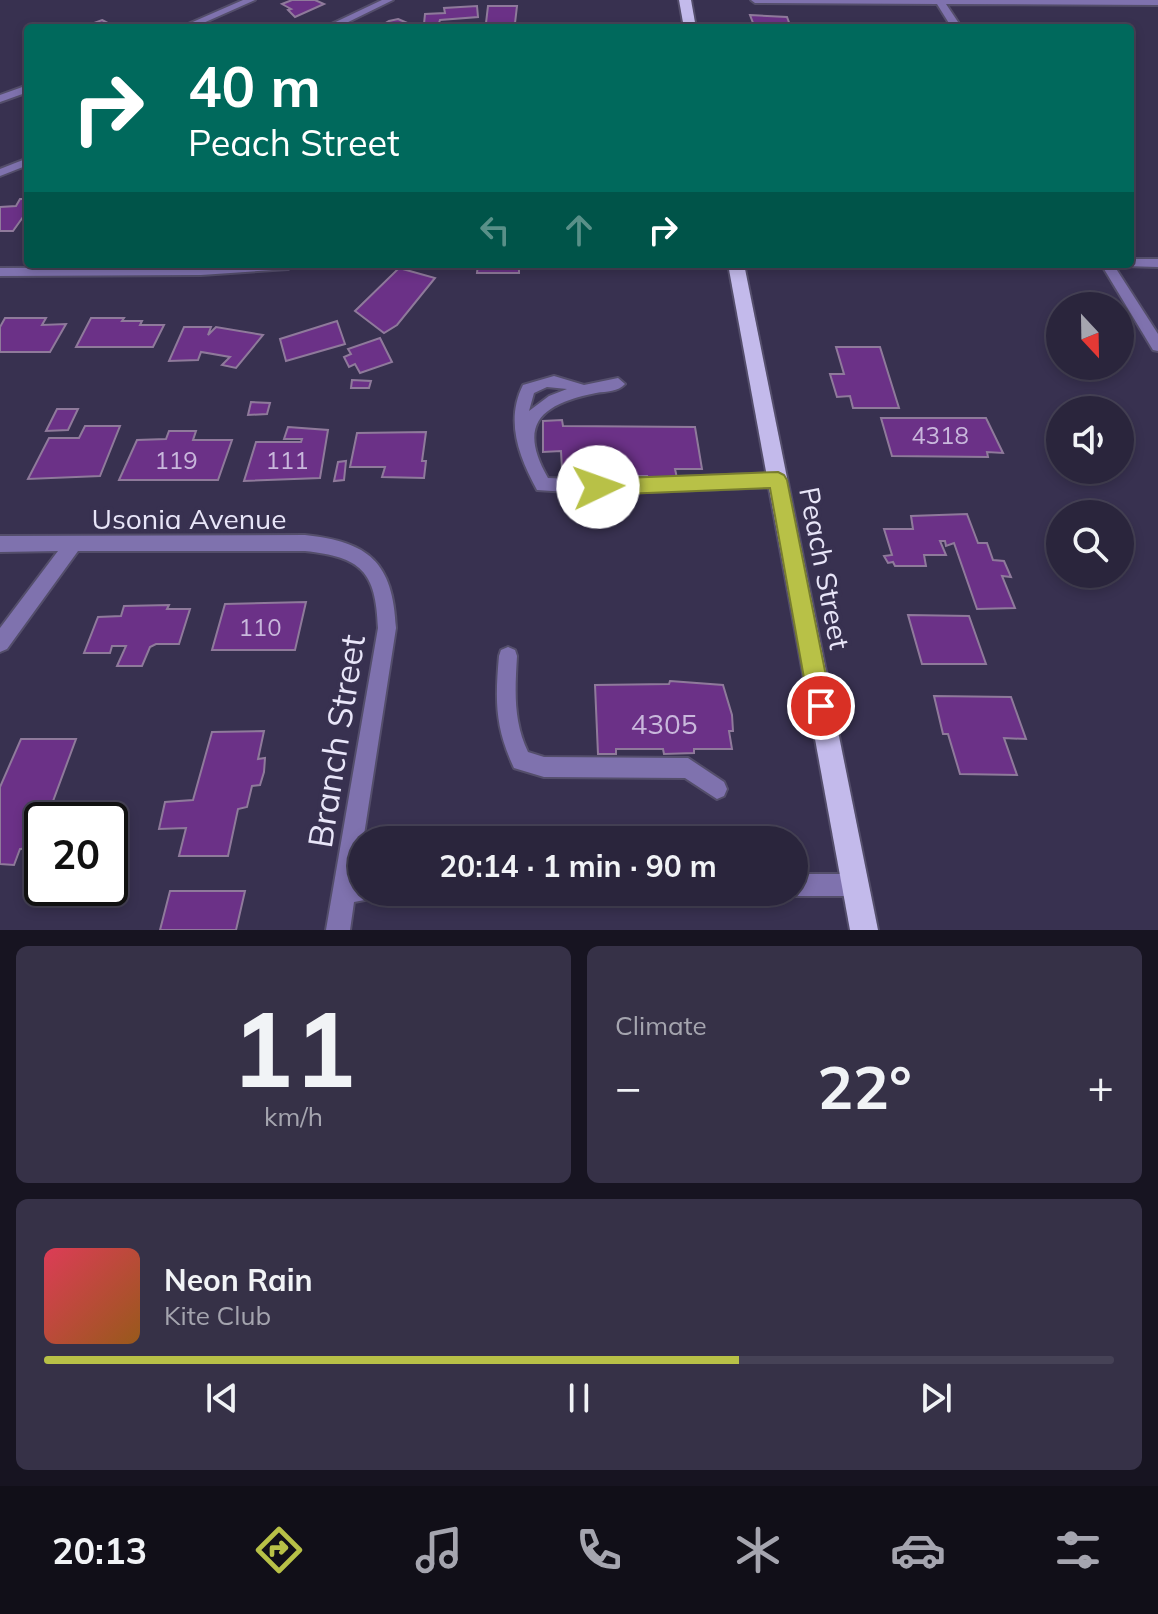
<!DOCTYPE html>
<meta charset="utf-8">
<style>
:root{--surface:#2a253c;--page:#363147;--text:#f1f3f6;--muted:#a5a5af;--line:#464256;--accent:#b8c147}
body{margin:0;font-family:Mulish,sans-serif;background:var(--page);color:var(--text);height:100vh;display:flex;flex-direction:column;font-size:30px;white-space:nowrap}
*{box-sizing:border-box;margin:0}
p{font-size:26px;color:var(--muted)}
.icon{flex:none;width:44px;height:44px;fill:none;stroke:currentColor;stroke-width:2;stroke-linecap:round;stroke-linejoin:round}
.map{position:relative;height:930px;overflow:hidden}
.side{display:flex;flex-direction:column;gap:16px;padding:16px;background:#171421;flex:1}
.side>*{flex:none}
.banner{position:absolute;left:24px;top:24px;width:1110px;height:244px;border-radius:8px;box-shadow:0 4px 12px #0003,0 0 0 2px var(--line);background:#00695c;color:#fff;overflow:hidden}
.needle{width:52px;rotate:158deg}
.buttons{position:absolute;left:1046px;top:292px;display:grid;gap:16px}
.buttons a{display:grid;place-items:center;width:88px;height:88px;border-radius:50%;background:var(--surface);box-shadow:0 4px 12px #0003,0 0 0 2px var(--line);font-size:40px}
.speed{position:absolute;left:24px;top:802px;display:flex;gap:16px;font-size:40px;font-weight:700;text-align:center}
.speed>*{display:grid;place-content:center;width:104px;height:104px;border-radius:50%;background:var(--surface);box-shadow:0 4px 12px #0003,0 0 0 2px var(--line);line-height:1}
.speed .limit{border:4px solid #111;border-radius:12px;background:#fff;color:#111}
.pin{position:absolute;display:grid;place-items:center;width:68px;height:68px;color:#fff;margin:-34px;border:4px solid #fff;border-radius:50%;box-shadow:0 2px 8px #0007}
.me{position:absolute;width:88px;margin:-44px;rotate:87deg;stroke-linejoin:round;filter:drop-shadow(0 0 6px #0008)}
.turn{display:flex;align-items:center;gap:28px;height:168px;padding:0 32px;font-size:36px}
.turn .icon{width:104px;height:104px;stroke-width:2.5}
.turn b{display:block;font-size:56px;line-height:68px}
.lanes{display:flex;align-items:center;height:76px;padding:0 32px;background:#0003;justify-content:center;gap:40px;direction:ltr}
.lanes .off{opacity:.35}
.big{font-size:60px;font-weight:700;line-height:1.1}
.side .widget{flex:1;display:flex;flex-direction:column;justify-content:center;gap:12px;min-width:0;padding:0 28px;border-radius:12px;background:var(--page)}
.side .dial{align-items:center;gap:0}
.dial b{font-size:104px;line-height:1}
.song{display:flex;align-items:center;gap:24px}
.cover{width:96px;height:96px;border-radius:12px;background:linear-gradient(135deg,hsl(350 70% 55%),hsl(30 70% 35%))}
.played{height:8px;border-radius:4px;background:linear-gradient(90deg,var(--accent) 65%,var(--line) 65%)}
.keys{display:flex;justify-content:space-around;direction:ltr}
.heat{display:flex;justify-content:space-between;align-items:center;font-size:44px;direction:ltr}
.side .tiles{flex:1;display:grid;gap:16px;grid-template-columns:1fr 1fr}
.widget:last-child{grid-column:span 2}
.trip{position:absolute;left:348px;top:826px;width:460px;height:80px;border-radius:40px;background:var(--surface);box-shadow:0 4px 12px #0003,0 0 0 2px var(--line);font-weight:700;line-height:80px;text-align:center}
.menu{display:flex;height:128px;justify-content:space-around;align-items:center;background:#110f18;color:var(--muted)}
.menu .icon{width:56px;height:56px}
.menu .current{color:var(--accent)}
.menu b{font-size:36px;color:var(--text)}
.map>svg:first-child{display:block}
</style>
<div class="map">
<svg width="1158" height="930" viewBox="0 0 1158 930">
<rect width="100%" height="100%" fill="#383150"/>
<!-- building -->
<g fill="#6b3187" stroke="#8f7a9b" stroke-width="2">
<path d="M 292,0 L 315,0 L 324,4 L 295,17 L 288,10 L 291,9 L 282,4 Z"/>
<path d="M 477,6 L 478,17 L 440,20 L 439,23 L 424,24 L 425,14 L 445,13 L 444,8 Z"/>
<path d="M 488,6 L 517,6 L 515,23 L 486,23 Z"/>
<path d="M 750,15 L 787,17 L 791,28 L 755,28 Z"/>
<path d="M 398,19 L 412,25 L 377,28 L 389,21 Z"/>
<path d="M 102,20 L 117,28 L 77,28 L 86,26 Z"/>
<path d="M 20,199 L 28,199 L 28,210 L 13,231 L 0,231 L 0,207 L 16,206 Z"/>
<path d="M 478,264 L 519,264 L 519,273 L 477,273 Z"/>
<path d="M 399,268 L 435,278 L 397,325 L 384,333 L 355,311 Z"/>
<path d="M 5,318 L 46,318 L 42,325 L 66,324 L 50,352 L 0,352 L 0,327 Z"/>
<path d="M 91,318 L 124,318 L 122,321 L 142,321 L 140,325 L 164,325 L 153,347 L 76,347 Z"/>
<path d="M 337,321 L 345,344 L 286,361 L 280,339 Z"/>
<path d="M 184,327 L 211,327 L 208,335 L 216,327 L 263,335 L 236,368 L 222,365 L 230,357 L 201,352 L 198,360 L 169,361 Z"/>
<path d="M 380,338 L 392,362 L 360,373 L 355,364 L 349,367 L 344,357 L 351,354 L 348,349 Z"/>
<path d="M 836,347 L 880,347 L 899,408 L 853,408 L 850,396 L 837,397 L 830,374 L 844,374 Z"/>
<path d="M 352,380 L 371,381 L 369,388 L 351,388 Z"/>
<path d="M 251,402 L 270,403 L 267,414 L 248,415 Z"/>
<path d="M 57,409 L 78,409 L 68,430 L 46,431 Z"/>
<path d="M 881,418 L 986,418 L 1003,453 L 987,452 L 988,457 L 892,456 Z"/>
<path d="M 562,420 L 563,426 L 695,427 L 702,469 L 675,469 L 677,478 L 646,482 L 647,476 L 618,476 L 617,482 L 584,482 L 584,469 L 562,468 L 561,451 L 543,452 L 543,421 Z"/>
<path d="M 85,426 L 120,426 L 100,476 L 28,479 L 49,438 L 79,438 Z"/>
<path d="M 288,427 L 328,430 L 320,478 L 244,481 L 256,442 L 301,442 L 302,439 L 284,439 Z"/>
<path d="M 169,431 L 196,431 L 193,440 L 232,440 L 218,480 L 119,480 L 137,440 L 166,439 Z"/>
<path d="M 426,432 L 422,461 L 426,461 L 424,478 L 382,477 L 385,467 L 350,467 L 357,433 Z"/>
<path d="M 346,461 L 344,480 L 334,481 L 338,462 Z"/>
<path d="M 967,514 L 978,543 L 987,543 L 993,560 L 1004,561 L 1011,577 L 1002,576 L 1015,608 L 977,609 L 954,543 L 946,546 L 945,541 L 940,541 L 946,555 L 924,555 L 926,566 L 895,566 L 893,562 L 888,563 L 884,556 L 892,555 L 884,529 L 913,529 L 911,516 Z"/>
<path d="M 306,602 L 295,650 L 212,650 L 225,604 Z"/>
<path d="M 169,605 L 167,609 L 190,609 L 179,644 L 156,644 L 150,647 L 142,666 L 117,666 L 126,646 L 112,646 L 110,653 L 84,653 L 98,617 L 121,616 L 124,606 Z"/>
<path d="M 908,615 L 969,616 L 986,664 L 922,664 Z"/>
<path d="M 670,681 L 723,685 L 732,715 L 733,731 L 729,731 L 732,749 L 694,749 L 694,753 L 664,754 L 663,749 L 616,749 L 616,754 L 598,754 L 595,685 L 669,684 Z"/>
<path d="M 934,696 L 1011,697 L 1026,739 L 1004,738 L 1017,775 L 960,774 L 948,734 L 943,734 Z"/>
<path d="M 264,731 L 258,759 L 265,758 L 264,772 L 260,785 L 252,786 L 247,807 L 238,809 L 228,856 L 179,856 L 186,828 L 159,829 L 165,802 L 193,800 L 212,732 Z"/>
<path d="M 21,739 L 76,739 L 46,820 L 42,820 L 42,830 L 35,848 L 20,849 L 14,865 L 0,864 L 0,787 Z"/>
<path d="M 170,891 L 245,891 L 236,930 L 160,930 Z"/>
</g>
<g fill="none" stroke-linecap="round" stroke-linejoin="round">
<!-- lane casing -->
<g stroke="#544e6b" stroke-width="4">
<g id="lane">
<path d="M 554,376 L 584,385 L 618,378 L 625,384 C 618,392 607,391 596,393 C 541,404 517,424 548,478 L 598,480 L 778,473 L 784,475 L 786,480 L 784,485 L 778,487 L 598,494 L 537,490 C 519,457 505,421 523,385 ZM 547,387 L 567,389 L 549,396 L 529,411 L 534,393 Z"/>
<path d="M 508,647 L 515,650 L 517,656 C 515,690 513,721 528,752 L 544,757 L 688,758 L 724,782 L 727,789 L 724,796 L 717,799 L 685,778 L 544,777 L 514,768 C 495,727 495,701 499,656 L 501,650 Z"/>
</g>
</g>
<!-- street casing -->
<g stroke="#544e6b" stroke-width="4">
<g id="street">
<path d="M 243,0 L 255,0 L 192,28 L 179,28 Z"/>
<path d="M 382,0 L 393,0 L 336,28 L 323,28 Z"/>
<path d="M 751,0 L 1158,0 L 1158,5 L 946,4 L 962,28 L 952,28 L 937,4 L 755,3 Z"/>
<path d="M 28,85 L 28,92 L 0,102 L 0,95 Z"/>
<path d="M 28,158 L 28,165 L 0,176 L 0,169 Z"/>
<path d="M 1130,259 L 1158,259 L 1158,267 L 1125,266 L 1124,264 L 1130,264 Z"/>
<path d="M 240,264 L 294,265 L 288,269 L 201,275 L 0,276 L 0,268 L 201,267 Z"/>
<path d="M 1101,264 L 1113,264 L 1158,334 L 1158,351 L 1153,350 Z"/>
<path d="M 305,535 C 369,542 393,562 396,628 L 357,880 L 362,880 L 362,892 L 373,892 L 370,899 L 354,902 L 350,930 L 326,930 L 378,628 C 376,571 361,557 305,551 L 78,551 L 7,649 L 0,652 L 0,628 L 58,551 L 0,552 L 0,536 Z"/>
<path d="M 794,874 L 855,874 L 863,877 L 866,885 L 863,893 L 855,896 L 794,896 L 786,892 L 794,892 Z"/>
</g>
</g>
<!-- primary casing -->
<g stroke="#544e6b" stroke-width="4">
<g id="primary">
<path d="M 679,0 L 691,0 L 696,28 L 684,28 Z"/>
<path d="M 728,264 L 744,264 L 878,930 L 850,930 Z"/>
</g>
</g>
<!-- lane -->
<use href="#lane" fill="#7f72ae" fill-rule="evenodd"/>
<!-- street -->
<use href="#street" fill="#7f72ae" fill-rule="evenodd"/>
<!-- primary -->
<use href="#primary" fill="#c3baeb" fill-rule="evenodd"/>
</g>
<!-- route -->
<path fill="#b8c147" stroke="#787d2e" stroke-width="2" d="M 778,472 L 784,475 L 787,480 L 832,706 L 829,714 L 821,717 L 813,714 L 809,706 L 770,488 L 598,495 L 591,492 L 589,487 L 591,481 L 598,479 Z"/>
<g text-anchor="middle" dominant-baseline="central" stroke-width="8" stroke-linejoin="round" paint-order="stroke">
<!-- number labels -->
<g font-size="24" fill="#c9b8dc">
<text x="940" y="435">4318</text>
<text x="176" y="460">119</text>
<text x="287" y="460">111</text>
<text x="260" y="627">110</text>
</g>
<!-- street labels -->
<g font-size="28" fill="#e8e5f8" stroke="#383150">
<text x="189" y="518">Usonia Avenue</text>
<text transform="translate(825 568) rotate(79)">Peach Street</text>
</g>
<!-- near-number labels -->
<g font-size="28" fill="#c9b8dc">
<text x="664" y="723">4305</text>
</g>
<!-- near-street labels -->
<g font-size="34" fill="#e8e5f8" stroke="#383150">
<text transform="translate(336 741) rotate(-81)">Branch Street</text>
</g>
</g>
</svg>
<div class="buttons">
<a><svg class="needle" viewBox="-14 -14 28 28"><path d="M0-13l5 13h-10z" fill="#e53935"/><path d="M0 13l5-13h-10z" fill="#a5a5af"/></svg></a>
<a><svg class="icon" aria-label="sound" viewBox="0 0 24 24"><path d="M4 9h4l5-4v14l-5-4H4zM17 9q2 3 0 6"/></svg></a>
<a><svg class="icon" aria-label="search" viewBox="0 0 24 24"><circle cx="10" cy="10" r="6"/><path d="M15 15l6 6"/></svg></a>
</div>
<div class="speed"><div class="limit">20</div></div>
<div class="pin" style="left:821px;top:706px;background:#d93025"><svg class="icon" aria-label="arrive" viewBox="0 0 24 24"><path d="M6 21V4h12l-3 4 3 4H6"/></svg></div>
<svg class="me" style="left:598px;top:487px" viewBox="-20 -20 40 40"><circle r="19" fill="#fff"/><path d="M0-13L10 11 0 6-10 11z" fill="#b8c147"/></svg>
<div class="trip">20:14 · 1 min · 90 m</div>
<div class="banner">
<div class="turn"><svg class="icon" aria-label="right" viewBox="0 0 24 24"><path d="M7 20v-9h11M14 6l5 5-5 5"/></svg><div><b>40 m</b>Peach Street</div></div>
<div class="lanes"><svg class="icon off" aria-label="left" viewBox="0 0 24 24"><path d="M17 20v-9H6M10 6l-5 5 5 5"/></svg><svg class="icon off" aria-label="ahead" viewBox="0 0 24 24"><path d="M12 20V5M6 11l6-6 6 6"/></svg><svg class="icon" aria-label="right" viewBox="0 0 24 24"><path d="M7 20v-9h11M14 6l5 5-5 5"/></svg></div>
</div>
</div>
<section class="side">
<div class="tiles">
<div class="widget dial"><b>11</b><p>km/h</p></div>
<div class="widget"><p>Climate</p>
<div class="heat"><a>−</a><b class="big">22°</b><a>+</a></div>
</div>
<div class="widget">
<div class="song"><i class="cover"></i><div><b>Neon Rain</b><p>Kite Club</p></div></div>
<div class="played"></div>
<div class="keys"><svg class="icon" aria-label="previous" viewBox="0 0 24 24"><path d="M18 5L8 12l10 7zM5 5v14"/></svg><svg class="icon" aria-label="pause" viewBox="0 0 24 24"><path d="M8 5v14M16 5v14"/></svg><svg class="icon" aria-label="next" viewBox="0 0 24 24"><path d="M6 5l10 7-10 7zM19 5v14"/></svg></div>
</div>
</div>
</section>
<nav class="menu">
<b>20:13</b>
<svg class="icon current" aria-label="directions" viewBox="0 0 24 24"><path d="M12 3l9 9-9 9-9-9zM9 14v-3h6M13 9l2 2-2 2"/></svg>
<svg class="icon" aria-label="music" viewBox="0 0 24 24"><path d="M9 18V5l10-2v13"/><circle cx="6" cy="18" r="3"/><circle cx="16" cy="16" r="3"/></svg>
<svg class="icon" aria-label="phone" viewBox="0 0 24 24"><path d="M5 4h4l2 5-3 2q2 4 5 5l2-3 5 2v4C11 20 4 13 5 4z"/></svg>
<svg class="icon" aria-label="climate" viewBox="0 0 24 24"><path d="M12 3v18M4 7l16 10M4 17L20 7"/></svg>
<svg class="icon" aria-label="car" viewBox="0 0 24 24"><path d="M5 17H2v-5l4-1 3-4h7l3 4 3 1v5h-3M9 17h6M6 11h13"/><circle cx="7" cy="17" r="2"/><circle cx="17" cy="17" r="2"/></svg>
<svg class="icon" aria-label="filters" viewBox="0 0 24 24"><path d="M4 7h16M4 17h16"/><circle cx="9" cy="7" r="2"/><circle cx="15" cy="17" r="2"/></svg>
</nav>
